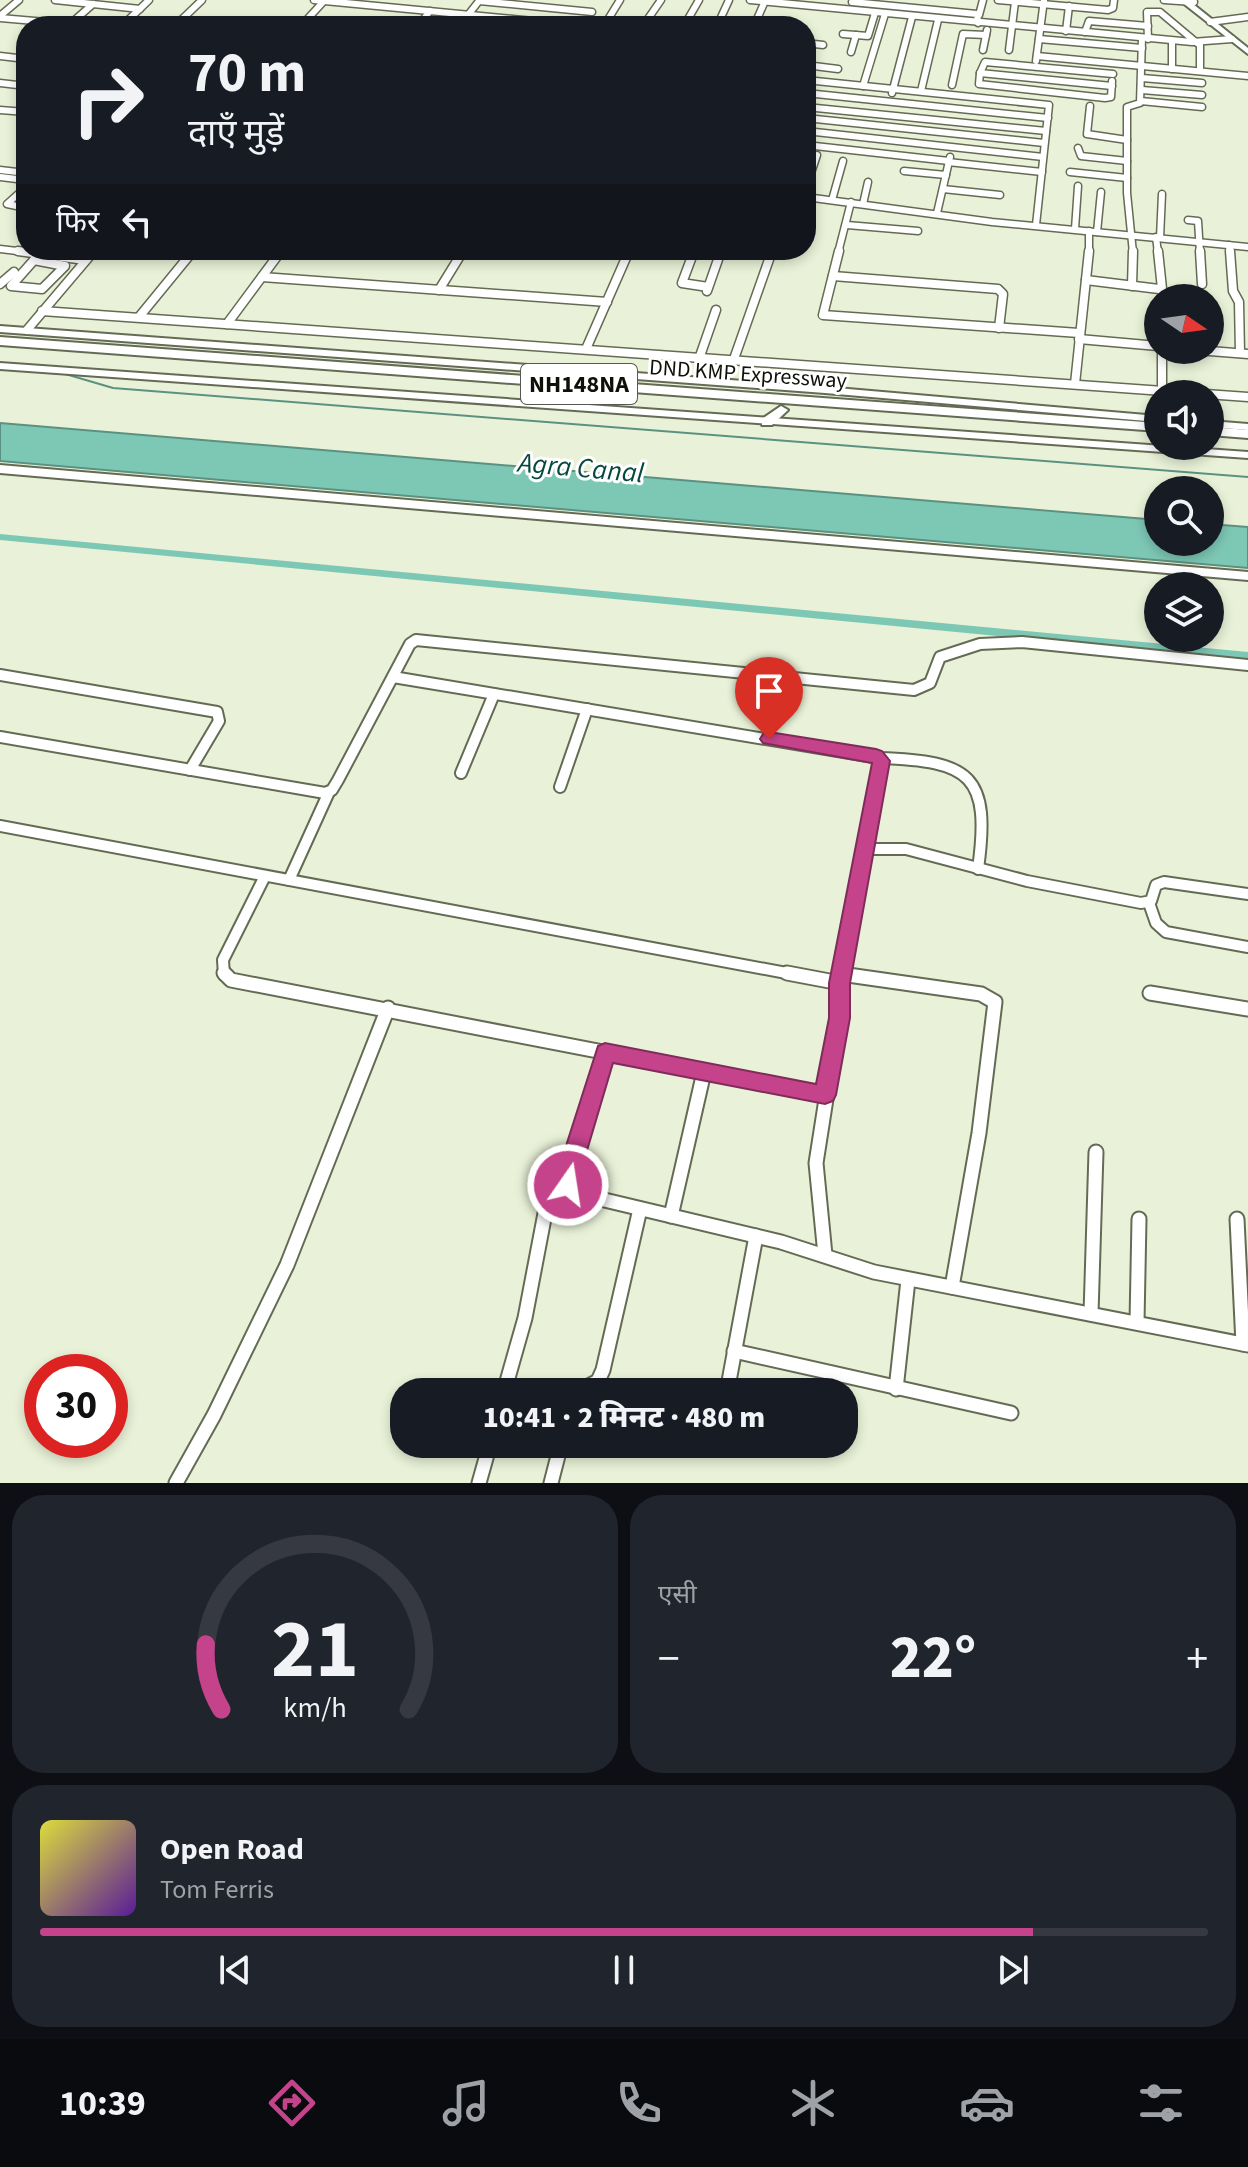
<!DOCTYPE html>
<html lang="hi">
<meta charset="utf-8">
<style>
:root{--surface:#171b24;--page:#20242c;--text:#f1f3f6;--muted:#9ea1a6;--line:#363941;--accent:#c4438b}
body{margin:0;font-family:"Source Sans 3","Noto Sans Devanagari",sans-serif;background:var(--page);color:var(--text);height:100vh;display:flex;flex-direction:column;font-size:30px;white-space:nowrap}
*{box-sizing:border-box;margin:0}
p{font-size:26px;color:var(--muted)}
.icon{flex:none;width:44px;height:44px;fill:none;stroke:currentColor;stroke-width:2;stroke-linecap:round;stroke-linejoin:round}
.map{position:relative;height:1483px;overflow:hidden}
.details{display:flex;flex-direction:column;gap:12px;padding:12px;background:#0d0f14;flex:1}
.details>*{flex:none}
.banner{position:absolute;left:16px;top:16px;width:800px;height:244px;border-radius:32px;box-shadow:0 4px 12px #0003;background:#171b24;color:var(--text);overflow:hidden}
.needle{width:52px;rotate:103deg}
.buttons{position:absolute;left:1144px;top:284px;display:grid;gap:16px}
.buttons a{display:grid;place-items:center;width:80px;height:80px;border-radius:50%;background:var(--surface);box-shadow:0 4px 12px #0003;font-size:40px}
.speed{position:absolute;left:24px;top:1354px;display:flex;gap:16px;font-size:40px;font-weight:700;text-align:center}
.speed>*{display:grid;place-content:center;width:104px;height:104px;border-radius:50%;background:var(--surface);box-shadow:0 4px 12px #0003;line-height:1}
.speed .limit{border:12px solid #d22;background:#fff;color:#111}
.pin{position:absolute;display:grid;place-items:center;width:68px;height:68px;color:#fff;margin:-82px -34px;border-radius:50% 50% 50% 0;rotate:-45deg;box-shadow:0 0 8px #0007}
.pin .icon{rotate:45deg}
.me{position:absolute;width:88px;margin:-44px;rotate:13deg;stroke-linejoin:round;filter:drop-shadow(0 0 6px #0008)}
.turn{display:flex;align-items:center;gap:28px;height:168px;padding:0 40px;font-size:36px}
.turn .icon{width:104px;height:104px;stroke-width:2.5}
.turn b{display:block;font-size:56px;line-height:68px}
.then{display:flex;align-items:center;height:76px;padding:0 40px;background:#0003;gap:16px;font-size:30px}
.big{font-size:60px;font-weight:800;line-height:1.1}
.details .tile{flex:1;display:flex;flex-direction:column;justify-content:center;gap:12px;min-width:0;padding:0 28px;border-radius:32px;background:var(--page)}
.details .dial{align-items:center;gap:0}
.dial svg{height:208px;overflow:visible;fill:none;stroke:var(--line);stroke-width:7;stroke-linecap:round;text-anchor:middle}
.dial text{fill:var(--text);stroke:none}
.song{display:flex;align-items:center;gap:24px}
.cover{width:96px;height:96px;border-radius:12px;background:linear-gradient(135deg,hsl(60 70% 55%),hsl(270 70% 35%))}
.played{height:8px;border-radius:4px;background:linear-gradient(90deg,var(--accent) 85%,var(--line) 85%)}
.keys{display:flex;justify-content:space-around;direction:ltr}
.heat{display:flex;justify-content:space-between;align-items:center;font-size:44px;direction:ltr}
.details .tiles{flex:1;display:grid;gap:12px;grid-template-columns:1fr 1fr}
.tile:last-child{grid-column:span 2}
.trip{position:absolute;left:390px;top:1378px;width:468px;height:80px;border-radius:32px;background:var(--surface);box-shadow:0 4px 12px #0003;font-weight:800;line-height:80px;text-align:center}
.dock{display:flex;height:128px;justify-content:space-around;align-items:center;background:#090b0e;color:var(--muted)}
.dock .icon{width:56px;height:56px}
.dock .selected{color:var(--accent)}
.dock b{font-size:36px;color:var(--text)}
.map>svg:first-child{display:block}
</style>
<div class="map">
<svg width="1248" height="1483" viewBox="0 0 1248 1483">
<rect width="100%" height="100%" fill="#e9f2d8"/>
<!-- water -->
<path fill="#7dc8b5" stroke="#5c9181" stroke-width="2" d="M 0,423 L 1158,520 L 1158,542 L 1210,542 L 1210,524 L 1248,527 L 1248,568 L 0,461 Z"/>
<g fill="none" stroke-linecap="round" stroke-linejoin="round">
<!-- stream -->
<path stroke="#5c9181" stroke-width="2" d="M 62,373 L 113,388 L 1248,477"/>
<!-- canal -->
<path fill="#7dc8b5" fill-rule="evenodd" d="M 0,534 L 1248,652 L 1248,660 L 0,540 Z"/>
<!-- street-far3 casing -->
<g stroke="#646b55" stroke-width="9">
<g id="street-far3">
<path d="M 55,0 L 140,9"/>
<path d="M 314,0 L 587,26"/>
<path d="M 750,0 L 1192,42 L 1232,39"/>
<path d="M 998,0 L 1108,10 L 1113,8 L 1114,0"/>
<path d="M 1164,0 L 1194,2"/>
<path d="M 852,2 L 977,14 L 978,23"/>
<path d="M 468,15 L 479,1 L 592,12"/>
<path d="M 979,15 L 983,0"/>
<path d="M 0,16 L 19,0"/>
<path d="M 0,18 L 70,24"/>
<path d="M 1210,22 L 1248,17"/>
<path d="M 718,24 L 739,26"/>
<path d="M 68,26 L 93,4"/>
<path d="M 122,26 L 149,0"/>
<path d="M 175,26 L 202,0"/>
<path d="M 301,26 L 324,1"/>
<path d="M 418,26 L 430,11"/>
<path d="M 604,26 L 620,0"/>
<path d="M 643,26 L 661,0"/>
<path d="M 684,26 L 699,0"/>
<path d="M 717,26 L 729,0"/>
<path d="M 754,26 L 765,1"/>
<path d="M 1066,31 L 1069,6"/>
<path d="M 1085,32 L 1089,21 L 1148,26"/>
<path d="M 843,34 L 868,36 L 875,13"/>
<path d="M 1039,39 L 1142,48"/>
<path d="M 1148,39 L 1147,12 L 1160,12 L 1197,43"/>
<path d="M 1172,41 L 1172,69"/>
<path d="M 806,43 L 823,45"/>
<path d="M 1200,43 L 1200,71"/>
<path d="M 983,50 L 987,30"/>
<path d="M 1009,50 L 1015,2"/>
<path d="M 851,52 L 856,35"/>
<path d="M 0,56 L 26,59"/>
<path d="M 1037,56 L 1248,76"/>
<path d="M 1036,61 L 1044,0"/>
<path d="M 806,65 L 838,69"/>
<path d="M 980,73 L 979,84 L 1105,98 L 1111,97 L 1112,81"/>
<path d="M 1142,78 L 1202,83"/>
<path d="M 806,80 L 1049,105 L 1036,225"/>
<path d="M 0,83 L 26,86"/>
<path d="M 952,85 L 963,34 L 986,35"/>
<path d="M 863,86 L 885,14"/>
<path d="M 1112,86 L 980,73 L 985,62 L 1113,74"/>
<path d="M 1142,90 L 1202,95"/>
<path d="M 921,91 L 938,20"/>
<path d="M 806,93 L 1048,118"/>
<path d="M 892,93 L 912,17"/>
<path d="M 1141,101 L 1202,107"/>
<path d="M 1090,106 L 1087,134 L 1127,140"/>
<path d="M 806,107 L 1046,131"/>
<path d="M 0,110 L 26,112"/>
<path d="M 806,118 L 1044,143"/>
<path d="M 806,131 L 1043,157"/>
<path d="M 806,145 L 949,161"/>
<path d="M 1078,148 L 1081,156 L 1127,161"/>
<path d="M 948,162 L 1042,172"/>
<path d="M 0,170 L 26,173"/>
<path d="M 904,171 L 946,175"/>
<path d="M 1070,172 L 1127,178"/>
<path d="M 0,177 L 25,180"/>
<path d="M 26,187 L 7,204 L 26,208"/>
<path d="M 806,188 L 817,155"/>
<path d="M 943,189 L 1000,195"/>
<path d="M 806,197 L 992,222 L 1248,247"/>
<path d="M 832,200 L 843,161"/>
<path d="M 863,204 L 868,182"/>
<path d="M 937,213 L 950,157"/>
<path d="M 1188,220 L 1198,221 L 1200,253"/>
<path d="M 847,225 L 918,231"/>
<path d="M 1075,229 L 1078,186"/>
<path d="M 1089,231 L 1089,253"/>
<path d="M 1097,232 L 1101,192"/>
<path d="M 1156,237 L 1158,253"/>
<path d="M 1160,238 L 1162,194"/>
<path d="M 1229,245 L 1230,253"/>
<path d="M 0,249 L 34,253"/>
<path d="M 92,253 L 95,250"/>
<path d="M 191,253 L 194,250"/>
<path d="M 279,253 L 282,250"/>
<path d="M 462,253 L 464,250"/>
<path d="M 629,253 L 630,250"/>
<path d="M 693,253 L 694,250"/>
<path d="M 720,253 L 721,250"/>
<path d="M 771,253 L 772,250"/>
<path d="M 838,253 L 851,202"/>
<path d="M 1133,253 L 1127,193 L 1127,107 L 1140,103 L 1142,38"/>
</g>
</g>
<!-- street-far2 casing -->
<g stroke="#646b55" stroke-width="11">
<g id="street-far2">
<path d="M 18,251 L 85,260"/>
<path d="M 694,251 L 682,283 L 708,287"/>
<path d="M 839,251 L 823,315 L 1079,333"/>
<path d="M 1158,251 L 1163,298"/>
<path d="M 1200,251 L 1202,284"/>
<path d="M 1230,251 L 1233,291 L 1239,302 L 1240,353"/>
<path d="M 34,260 L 65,266 L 42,289 L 11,286 Z"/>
<path d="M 34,260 L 40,254"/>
<path d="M 833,276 L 998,289 L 1003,294 L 999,328"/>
<path d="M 262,277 L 607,302"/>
<path d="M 1086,280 L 1159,289"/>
<path d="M 0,284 L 14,272"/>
<path d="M 1132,286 L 1133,251"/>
<path d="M 439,290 L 463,251"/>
<path d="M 707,291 L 721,251"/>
<path d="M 42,311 L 1248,397"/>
<path d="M 139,317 L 193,251"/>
<path d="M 227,324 L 281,251"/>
<path d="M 27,330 L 94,251"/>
<path d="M 1079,339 L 1158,346"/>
<path d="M 586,349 L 629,251"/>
<path d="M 1162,350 L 1162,390"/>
<path d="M 1197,350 L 1248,354"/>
<path d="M 700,356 L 716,310"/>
<path d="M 734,359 L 772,251"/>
<path d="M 1075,384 L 1089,251"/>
</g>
</g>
<!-- street-far1 casing -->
<g stroke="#646b55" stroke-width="14">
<g id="street-far1">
<path d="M 0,675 L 217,712 L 219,721 L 190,770"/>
<path d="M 393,677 L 879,758 L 881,765 L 842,975"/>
<path d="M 0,737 L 325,793 L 332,790 L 338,780 L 410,644 L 416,640 L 914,690 L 930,683 L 940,657 L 980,644 L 1022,642 L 1248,665"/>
<path d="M 879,758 C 971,761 991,775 978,869"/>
<path d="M 461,773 L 494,694"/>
<path d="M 560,787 L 587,709"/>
<path d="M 0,826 L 797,975"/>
<path d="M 866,849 L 906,849 L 1027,881 L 1141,903 L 1151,901 L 1156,885 L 1164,882 L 1248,894"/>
<path d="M 289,880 L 329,792"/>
<path d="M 1149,903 L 1156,923 L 1166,932 L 1248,947"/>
<path d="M 841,974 L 848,975"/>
<path d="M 224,975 L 223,960 L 265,876"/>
</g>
</g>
<!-- street casing -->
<g stroke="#646b55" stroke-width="17">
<g id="street">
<path d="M 224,973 L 231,980 L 825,1095"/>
<path d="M 787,973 L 840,983"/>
<path d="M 841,974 L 981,994 L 995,1002 L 979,1133 L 952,1287"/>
<path d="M 1150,993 L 1248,1009"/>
<path d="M 605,1052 L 569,1174 L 568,1185 L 575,1193 L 781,1242 L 874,1272 L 1248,1345"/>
<path d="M 671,1216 L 704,1072"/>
<path d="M 1237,1219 L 1243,1344"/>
<path d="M 825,1255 L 816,1163 L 837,1029 L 842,973"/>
<path d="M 1091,1314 L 1096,1152"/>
<path d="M 1137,1322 L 1139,1219"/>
<path d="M 734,1351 L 1011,1413"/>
<path d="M 598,1381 L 611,1392"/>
<path d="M 896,1389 L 908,1280"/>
<path d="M 504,1392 L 525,1318 L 546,1208 L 554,1193 L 568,1185"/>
<path d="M 577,1392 L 598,1381 L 603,1370 L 640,1209"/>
<path d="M 727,1392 L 756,1236"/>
<path d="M 176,1483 L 214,1415 L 287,1265 L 388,1008"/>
<path d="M 479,1483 L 490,1444"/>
<path d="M 551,1483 L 561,1444"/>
</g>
</g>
<!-- secondary casing -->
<g stroke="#646b55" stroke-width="4">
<g id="secondary">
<path d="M 1179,0 L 1188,0 L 1248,48 L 1248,54 Z"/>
<path d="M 0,326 L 825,387 L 1158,416 L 1158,422 L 825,393 L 0,332 Z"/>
<path d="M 0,363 L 1248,452 L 1248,458 L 0,369 Z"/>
<path d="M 1210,421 L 1248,424 L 1248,430 L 1210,427 Z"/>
<path d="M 0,465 L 1248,572 L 1248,580 L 0,473 Z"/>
</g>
</g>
<!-- highway casing -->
<g stroke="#646b55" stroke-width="4">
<g id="highway">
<path d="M 0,337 L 1158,423 L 1158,431 L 0,345 Z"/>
<path d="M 781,406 L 788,410 L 772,425 L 762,425 L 762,419 Z"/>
<path d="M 1210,427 L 1248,430 L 1248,438 L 1210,435 Z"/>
</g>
</g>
<!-- street-far3 -->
<use href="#street-far3" stroke="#fff" stroke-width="6"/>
<!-- street-far2 -->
<use href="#street-far2" stroke="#fff" stroke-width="8"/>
<!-- street-far1 -->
<use href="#street-far1" stroke="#fff" stroke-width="10"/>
<!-- street -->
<use href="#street" stroke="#fff" stroke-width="13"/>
<!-- secondary -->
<use href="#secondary" fill="#fff" fill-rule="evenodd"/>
<!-- highway -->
<use href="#highway" fill="#fff" fill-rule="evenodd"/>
</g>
<!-- route -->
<path fill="#c4438b" stroke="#7f2c5a" stroke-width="2" d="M 769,732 L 876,749 L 882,751 L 890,761 L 850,983 L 850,1018 L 836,1095 L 833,1101 L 825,1104 L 613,1063 L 580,1174 L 577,1192 L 568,1195 L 560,1192 L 557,1174 L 598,1046 L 605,1043 L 816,1084 L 829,1018 L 829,983 L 872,763 L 763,743 L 760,739 L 763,734 Z"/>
<g text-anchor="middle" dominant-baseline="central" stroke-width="6" stroke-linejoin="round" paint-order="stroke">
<!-- far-street labels -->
<g font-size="22" fill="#0e1108" stroke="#fff">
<text transform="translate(748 374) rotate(4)">DND KMP Expressway</text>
</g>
<!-- shield labels -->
<rect fill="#fff" stroke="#565852" stroke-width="2" x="521" y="364" width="116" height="40" rx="6"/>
<g font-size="24" font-weight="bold" fill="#0e1108">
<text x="579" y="384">NH148NA</text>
</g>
<!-- water labels -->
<g font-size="28" font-style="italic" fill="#04493d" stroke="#fff">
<text transform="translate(581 468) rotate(5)">Agra Canal</text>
</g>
</g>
</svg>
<div class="buttons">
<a><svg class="needle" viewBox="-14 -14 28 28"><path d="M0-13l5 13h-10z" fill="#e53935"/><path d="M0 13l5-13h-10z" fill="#9ea1a6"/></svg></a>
<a><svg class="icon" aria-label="sound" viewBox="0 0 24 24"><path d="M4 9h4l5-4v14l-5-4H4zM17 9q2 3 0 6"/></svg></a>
<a><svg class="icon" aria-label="search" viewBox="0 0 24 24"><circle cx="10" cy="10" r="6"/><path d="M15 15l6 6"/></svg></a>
<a><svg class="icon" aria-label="layers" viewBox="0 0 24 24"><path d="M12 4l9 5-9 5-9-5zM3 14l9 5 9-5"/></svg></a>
</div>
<div class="speed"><div class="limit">30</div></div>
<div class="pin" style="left:769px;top:739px;background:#d93025"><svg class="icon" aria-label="arrive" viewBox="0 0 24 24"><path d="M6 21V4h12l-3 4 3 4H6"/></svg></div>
<svg class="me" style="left:568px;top:1185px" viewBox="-20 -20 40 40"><circle r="17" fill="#c4438b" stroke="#fff" stroke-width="3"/><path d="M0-11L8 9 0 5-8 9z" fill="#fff"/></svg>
<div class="trip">10:41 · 2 मिनट · 480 m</div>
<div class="banner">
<div class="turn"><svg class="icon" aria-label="right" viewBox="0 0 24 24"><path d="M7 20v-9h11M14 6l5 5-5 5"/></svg><div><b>70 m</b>दाएँ मुड़ें</div></div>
<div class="then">फिर<svg class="icon" aria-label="left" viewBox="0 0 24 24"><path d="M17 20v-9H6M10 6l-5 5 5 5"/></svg></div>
</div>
</div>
<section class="details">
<div class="tiles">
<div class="tile dial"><svg viewBox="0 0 100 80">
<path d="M14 69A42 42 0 1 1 86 69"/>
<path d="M14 69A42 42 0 0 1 8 44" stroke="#c4438b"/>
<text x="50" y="56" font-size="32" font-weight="700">21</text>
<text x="50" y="72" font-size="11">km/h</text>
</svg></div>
<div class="tile"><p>एसी</p>
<div class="heat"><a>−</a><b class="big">22°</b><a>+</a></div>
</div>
<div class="tile">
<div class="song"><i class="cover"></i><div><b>Open Road</b><p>Tom Ferris</p></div></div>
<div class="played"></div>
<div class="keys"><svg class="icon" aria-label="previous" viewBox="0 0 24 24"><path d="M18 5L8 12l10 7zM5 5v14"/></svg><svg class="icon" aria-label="pause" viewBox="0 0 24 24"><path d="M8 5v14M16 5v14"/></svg><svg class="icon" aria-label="next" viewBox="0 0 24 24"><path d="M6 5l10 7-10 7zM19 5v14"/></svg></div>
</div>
</div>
</section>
<nav class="dock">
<b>10:39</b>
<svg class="icon selected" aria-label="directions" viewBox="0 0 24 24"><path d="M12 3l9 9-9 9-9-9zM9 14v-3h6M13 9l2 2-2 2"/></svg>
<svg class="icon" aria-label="music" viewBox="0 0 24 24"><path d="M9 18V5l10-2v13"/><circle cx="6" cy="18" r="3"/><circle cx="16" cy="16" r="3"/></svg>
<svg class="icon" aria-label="phone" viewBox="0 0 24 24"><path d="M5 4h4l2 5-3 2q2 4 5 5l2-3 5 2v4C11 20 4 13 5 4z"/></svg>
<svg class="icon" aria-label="climate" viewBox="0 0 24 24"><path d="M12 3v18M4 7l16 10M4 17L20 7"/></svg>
<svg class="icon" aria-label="car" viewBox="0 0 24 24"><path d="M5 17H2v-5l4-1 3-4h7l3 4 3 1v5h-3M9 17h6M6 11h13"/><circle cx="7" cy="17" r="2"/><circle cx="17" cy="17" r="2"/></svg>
<svg class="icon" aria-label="filters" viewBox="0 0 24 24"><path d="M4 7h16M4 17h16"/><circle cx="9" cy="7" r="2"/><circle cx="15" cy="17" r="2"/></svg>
</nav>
